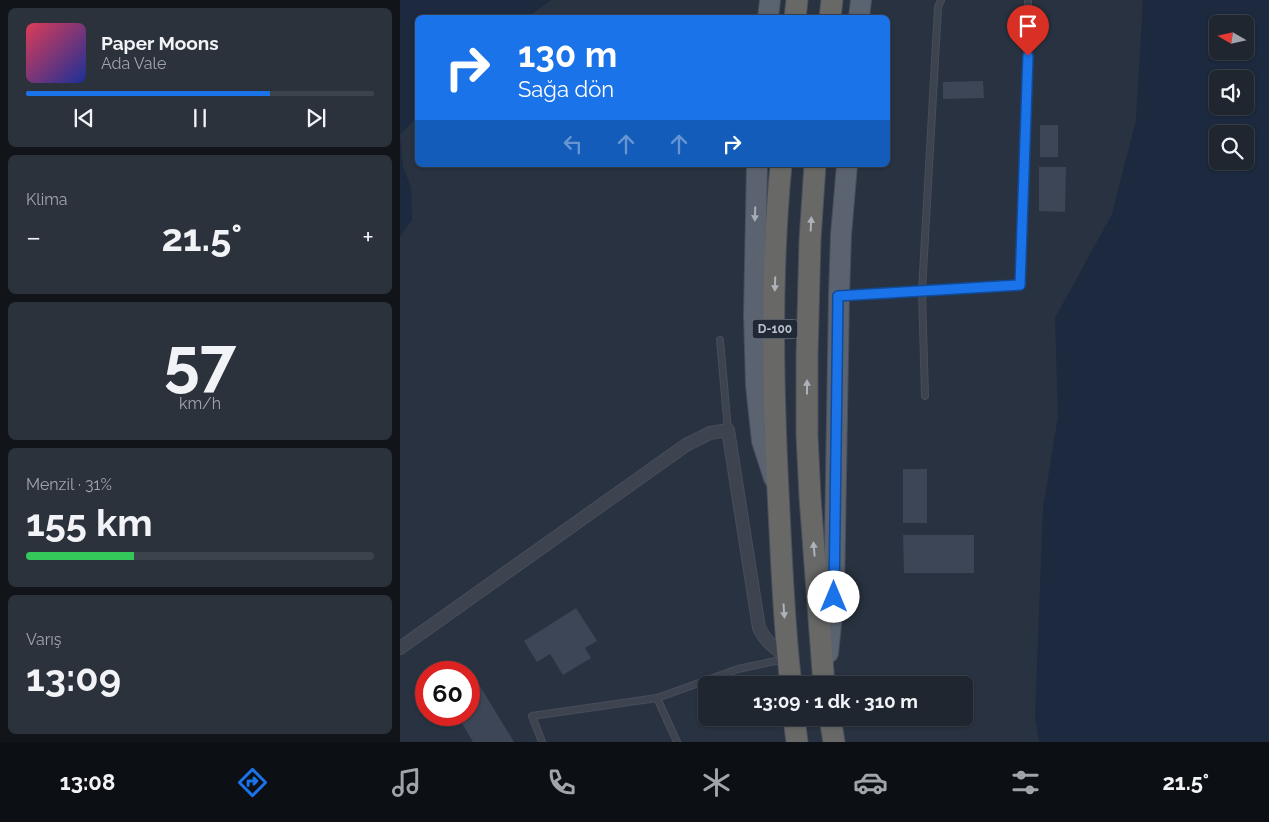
<!DOCTYPE html>
<html lang="tr">
<meta charset="utf-8">
<style>
:root{--surface:#1f2630;--page:#2c323c;--text:#f1f3f6;--muted:#a1a5ab;--line:#3c434c;--accent:#1a73e8}
body{margin:0;font-family:Raleway,sans-serif;background:var(--page);color:var(--text);height:100vh;display:flex;flex-direction:column;font-size:19px;white-space:nowrap}
*{box-sizing:border-box;margin:0}
p{font-size:16px;color:var(--muted)}
.icon{flex:none;width:28px;height:28px;fill:none;stroke:currentColor;stroke-width:2;stroke-linecap:round;stroke-linejoin:round}
.map{position:relative;flex:1;overflow:hidden}
.drawer{display:flex;flex-direction:column;gap:8px;padding:8px;background:#11151a;width:400px}
.drawer>*{flex:none}
.top-card{position:absolute;left:15px;top:15px;width:475px;height:152px;border-radius:8px;box-shadow:0 1px 4px #0004,0 0 0 1px var(--line);background:#1a73e8;color:#fff;overflow:hidden}
.needle{width:32px;rotate:279deg}
.buttons{position:absolute;left:809px;top:15px;display:grid;gap:10px}
.buttons a{display:grid;place-items:center;width:45px;height:45px;border-radius:8px;background:var(--surface);box-shadow:0 1px 4px #0004,0 0 0 1px var(--line);font-size:25px}
.speed{position:absolute;left:15px;top:661px;display:flex;gap:10px;font-size:25px;font-weight:700;text-align:center}
.speed>*{display:grid;place-content:center;width:65px;height:65px;border-radius:50%;background:var(--surface);box-shadow:0 1px 4px #0004,0 0 0 1px var(--line);line-height:1}
.speed .limit{border:8px solid #d22;background:#fff;color:#111}
.pin{position:absolute;display:grid;place-items:center;width:42px;height:42px;color:#fff;margin:-51px -21px;border-radius:50% 50% 50% 0;rotate:-45deg;box-shadow:0 0 5px #0007}
.pin .icon{rotate:45deg}
.me{position:absolute;width:55px;margin:-28px;rotate:0deg;stroke-linejoin:round;filter:drop-shadow(0 0 4px #0008)}
.turn{display:flex;align-items:center;gap:18px;height:105px;padding:0 20px;font-size:22px}
.turn .icon{width:65px;height:65px;stroke-width:2.5}
.turn b{display:block;font-size:35px;line-height:42px}
.lanes{display:flex;align-items:center;height:48px;padding:0 20px;background:#0003;justify-content:center;gap:25px;direction:ltr}
.lanes .off{opacity:.35}
.big{font-size:38px;font-weight:700;line-height:1.1}
.drawer .card{flex:1;display:flex;flex-direction:column;justify-content:center;gap:8px;min-width:0;padding:0 18px;border-radius:8px;background:var(--page)}
.drawer .dial{align-items:center;gap:0}
.dial b{font-size:65px;line-height:1}
.song{display:flex;align-items:center;gap:15px}
.cover{width:60px;height:60px;border-radius:8px;background:linear-gradient(135deg,hsl(350 70% 55%),hsl(230 70% 35%))}
.played{height:5px;border-radius:2px;background:linear-gradient(90deg,var(--accent) 70%,var(--line) 70%)}
.keys{display:flex;justify-content:space-around;direction:ltr}
.heat{display:flex;justify-content:space-between;align-items:center;font-size:28px;direction:ltr}
.charge{height:8px;border-radius:4px;background:linear-gradient(90deg,#34c759 31%,var(--line) 0)}
.trip{position:absolute;left:298px;top:676px;width:275px;height:50px;border-radius:8px;background:var(--surface);box-shadow:0 1px 4px #0004,0 0 0 1px var(--line);font-weight:700;line-height:50px;text-align:center}
.tab-bar{display:flex;height:80px;justify-content:space-around;align-items:center;background:#0c0f13;color:var(--muted)}
.tab-bar .icon{width:35px;height:35px}
.tab-bar .active{color:var(--accent)}
.tab-bar b{font-size:22px;color:var(--text)}
main{display:flex;flex:1;min-height:0}
.map>svg:first-child{display:block}
</style>
<main>
<section class="drawer">
<div class="card">
<div class="song"><i class="cover"></i><div><b>Paper Moons</b><p>Ada Vale</p></div></div>
<div class="played"></div>
<div class="keys"><svg class="icon" aria-label="previous" viewBox="0 0 24 24"><path d="M18 5L8 12l10 7zM5 5v14"/></svg><svg class="icon" aria-label="pause" viewBox="0 0 24 24"><path d="M8 5v14M16 5v14"/></svg><svg class="icon" aria-label="next" viewBox="0 0 24 24"><path d="M6 5l10 7-10 7zM19 5v14"/></svg></div>
</div>
<div class="card"><p>Klima</p>
<div class="heat"><a>−</a><b class="big">21.5°</b><a>+</a></div>
</div>
<div class="card dial"><b>57</b><p>km/h</p></div>
<div class="card"><p>Menzil · 31%</p><b class="big">155 km</b><div class="charge"></div></div>
<div class="card"><p>Varış</p><b class="big">13:09</b></div>
</section>
<div class="map">
<svg width="869" height="742" viewBox="0 0 869 742">
<rect width="100%" height="100%" fill="#293240"/>
<!-- water -->
<g fill="#1c293e" fill-rule="evenodd">
<path d="M 0,0 L 151,0 L 128,17 L 18,18 L 17,117 L 0,135 L 3,166 L 11,188 L 12,220 L 0,237 Z"/>
<path d="M 743,0 L 869,0 L 869,742 L 639,742 L 635,717 L 643,508 L 658,416 L 655,318 L 712,214 L 736,120 ZM 818,24 L 845,24 L 845,51 L 818,51 ZM 818,79 L 845,79 L 845,106 L 818,106 ZM 818,134 L 845,134 L 845,161 L 818,161 Z"/>
</g>
<!-- building -->
<g fill="#3c4656">
<path d="M 583,81 L 584,98 L 543,99 L 543,82 Z"/>
<rect x="640" y="125" width="18" height="32"/>
<path d="M 639,167 L 666,167 L 665,212 L 639,211 Z"/>
<rect x="503" y="469" width="24" height="54"/>
<path d="M 503,535 L 574,535 L 574,573 L 504,573 Z"/>
<path d="M 176,608 L 197,641 L 185,648 L 191,658 L 163,675 L 150,654 L 137,662 L 124,641 Z"/>
<path d="M 72,673 L 114,742 L 73,742 L 57,715 L 69,715 L 69,675 Z"/>
</g>
<g fill="none" stroke-linecap="round" stroke-linejoin="round">
<!-- service casing -->
<g stroke="#474d5a" stroke-width="8">
<g id="service">
<path d="M 442,296 L 620,285 L 627,93 L 628,0"/>
<path d="M 320,340 L 328,430"/>
<path d="M 525,396 L 522,291 L 538,7 L 541,0"/>
<path d="M 257,698 L 277,742"/>
<path d="M 142,742 L 132,716 L 257,698 L 338,669 L 385,659"/>
</g>
</g>
<!-- minor casing -->
<g stroke="#474d5a" stroke-width="14">
<path id="minor" d="M 0,648 L 286,445 L 310,433 L 328,430 L 359,628 C 366,642 375,649 388,657"/>
</g>
<!-- primary casing -->
<g stroke="#474d5a" stroke-width="22">
<g id="primary">
<path d="M 368,18 L 370,0"/>
<path d="M 459,18 L 461,0"/>
<path d="M 357,165 L 354,314 L 356,385 L 362,441 L 374,478"/>
<path d="M 428,653 L 434,597 L 439,296 L 441,235 L 447,165"/>
</g>
</g>
<!-- trunk casing -->
<g stroke="#484f5b" stroke-width="23">
<g id="trunk">
<path d="M 395,18 L 397,0"/>
<path d="M 430,18 L 432,0"/>
<path d="M 381,165 C 370,279 373,397 379,511 C 382,569 384,627 391,685"/>
<path d="M 415,165 L 410,240 L 407,357 L 407,435 L 410,497 L 424,685"/>
<path d="M 394,718 L 397,742"/>
<path d="M 430,718 L 434,742"/>
</g>
</g>
<!-- service -->
<use href="#service" stroke="#3d4450" stroke-width="6"/>
<!-- minor -->
<use href="#minor" stroke="#3d4450" stroke-width="12"/>
<!-- primary -->
<use href="#primary" stroke="#5b6370" stroke-width="20"/>
<!-- trunk -->
<use href="#trunk" stroke="#686866" stroke-width="21"/>
</g>
<!-- one-way arrows -->
<defs><path id="oneway-solid" d="M-6-.8H1V-3.2L6.5 0L1 3.2V.8H-6Z" transform="scale(1.25)"/></defs>
<use fill="#a7adb8" href="#oneway-solid" transform="translate(355 214) rotate(92)"/>
<g fill="#aeb3bb">
<use href="#oneway-solid" transform="translate(411 224) rotate(-87)"/>
<use href="#oneway-solid" transform="translate(375 284) rotate(92)"/>
<use href="#oneway-solid" transform="translate(407 387) rotate(-90)"/>
<use href="#oneway-solid" transform="translate(414 549) rotate(-95)"/>
<use href="#oneway-solid" transform="translate(384 611) rotate(86)"/>
</g>
<g fill="none" stroke-linecap="round" stroke-linejoin="round">
<!-- route casing -->
<g stroke="#114b97" stroke-width="12">
<path id="route" d="M 434,597 L 438,296 L 620,285 L 628,56"/>
</g>
<!-- route -->
<use href="#route" stroke="#1a73e8" stroke-width="9"/>
</g>
<g text-anchor="middle" dominant-baseline="central" stroke-width="5" stroke-linejoin="round" paint-order="stroke">
<!-- shield labels -->
<rect fill="#222936" stroke="#8c939e" stroke-width="1" x="352.5" y="319.5" width="45" height="19" rx="4"/>
<g font-size="12" font-weight="bold" fill="#bac0ca">
<text x="375" y="329">D-100</text>
</g>
</g>
</svg>
<div class="buttons">
<a><svg class="needle" viewBox="-14 -14 28 28"><path d="M0-13l5 13h-10z" fill="#e53935"/><path d="M0 13l5-13h-10z" fill="#a1a5ab"/></svg></a>
<a><svg class="icon" aria-label="sound" viewBox="0 0 24 24"><path d="M4 9h4l5-4v14l-5-4H4zM17 9q2 3 0 6"/></svg></a>
<a><svg class="icon" aria-label="search" viewBox="0 0 24 24"><circle cx="10" cy="10" r="6"/><path d="M15 15l6 6"/></svg></a>
</div>
<div class="speed"><div class="limit">60</div></div>
<div class="pin" style="left:628px;top:56px;background:#d93025"><svg class="icon" aria-label="arrive" viewBox="0 0 24 24"><path d="M6 21V4h12l-3 4 3 4H6"/></svg></div>
<svg class="me" style="left:434px;top:597px" viewBox="-20 -20 40 40"><circle r="19" fill="#fff"/><path d="M0-13L10 11 0 6-10 11z" fill="#1a73e8"/></svg>
<div class="trip">13:09 · 1 dk · 310 m</div>
<div class="top-card">
<div class="turn"><svg class="icon" aria-label="right" viewBox="0 0 24 24"><path d="M7 20v-9h11M14 6l5 5-5 5"/></svg><div><b>130 m</b>Sağa dön</div></div>
<div class="lanes"><svg class="icon off" aria-label="left" viewBox="0 0 24 24"><path d="M17 20v-9H6M10 6l-5 5 5 5"/></svg><svg class="icon off" aria-label="ahead" viewBox="0 0 24 24"><path d="M12 20V5M6 11l6-6 6 6"/></svg><svg class="icon off" aria-label="ahead" viewBox="0 0 24 24"><path d="M12 20V5M6 11l6-6 6 6"/></svg><svg class="icon" aria-label="right" viewBox="0 0 24 24"><path d="M7 20v-9h11M14 6l5 5-5 5"/></svg></div>
</div>
</div>
</main>
<nav class="tab-bar">
<b>13:08</b>
<svg class="icon active" aria-label="directions" viewBox="0 0 24 24"><path d="M12 3l9 9-9 9-9-9zM9 14v-3h6M13 9l2 2-2 2"/></svg>
<svg class="icon" aria-label="music" viewBox="0 0 24 24"><path d="M9 18V5l10-2v13"/><circle cx="6" cy="18" r="3"/><circle cx="16" cy="16" r="3"/></svg>
<svg class="icon" aria-label="phone" viewBox="0 0 24 24"><path d="M5 4h4l2 5-3 2q2 4 5 5l2-3 5 2v4C11 20 4 13 5 4z"/></svg>
<svg class="icon" aria-label="climate" viewBox="0 0 24 24"><path d="M12 3v18M4 7l16 10M4 17L20 7"/></svg>
<svg class="icon" aria-label="car" viewBox="0 0 24 24"><path d="M5 17H2v-5l4-1 3-4h7l3 4 3 1v5h-3M9 17h6M6 11h13"/><circle cx="7" cy="17" r="2"/><circle cx="17" cy="17" r="2"/></svg>
<svg class="icon" aria-label="filters" viewBox="0 0 24 24"><path d="M4 7h16M4 17h16"/><circle cx="9" cy="7" r="2"/><circle cx="15" cy="17" r="2"/></svg>
<b>21.5°</b>
</nav>
